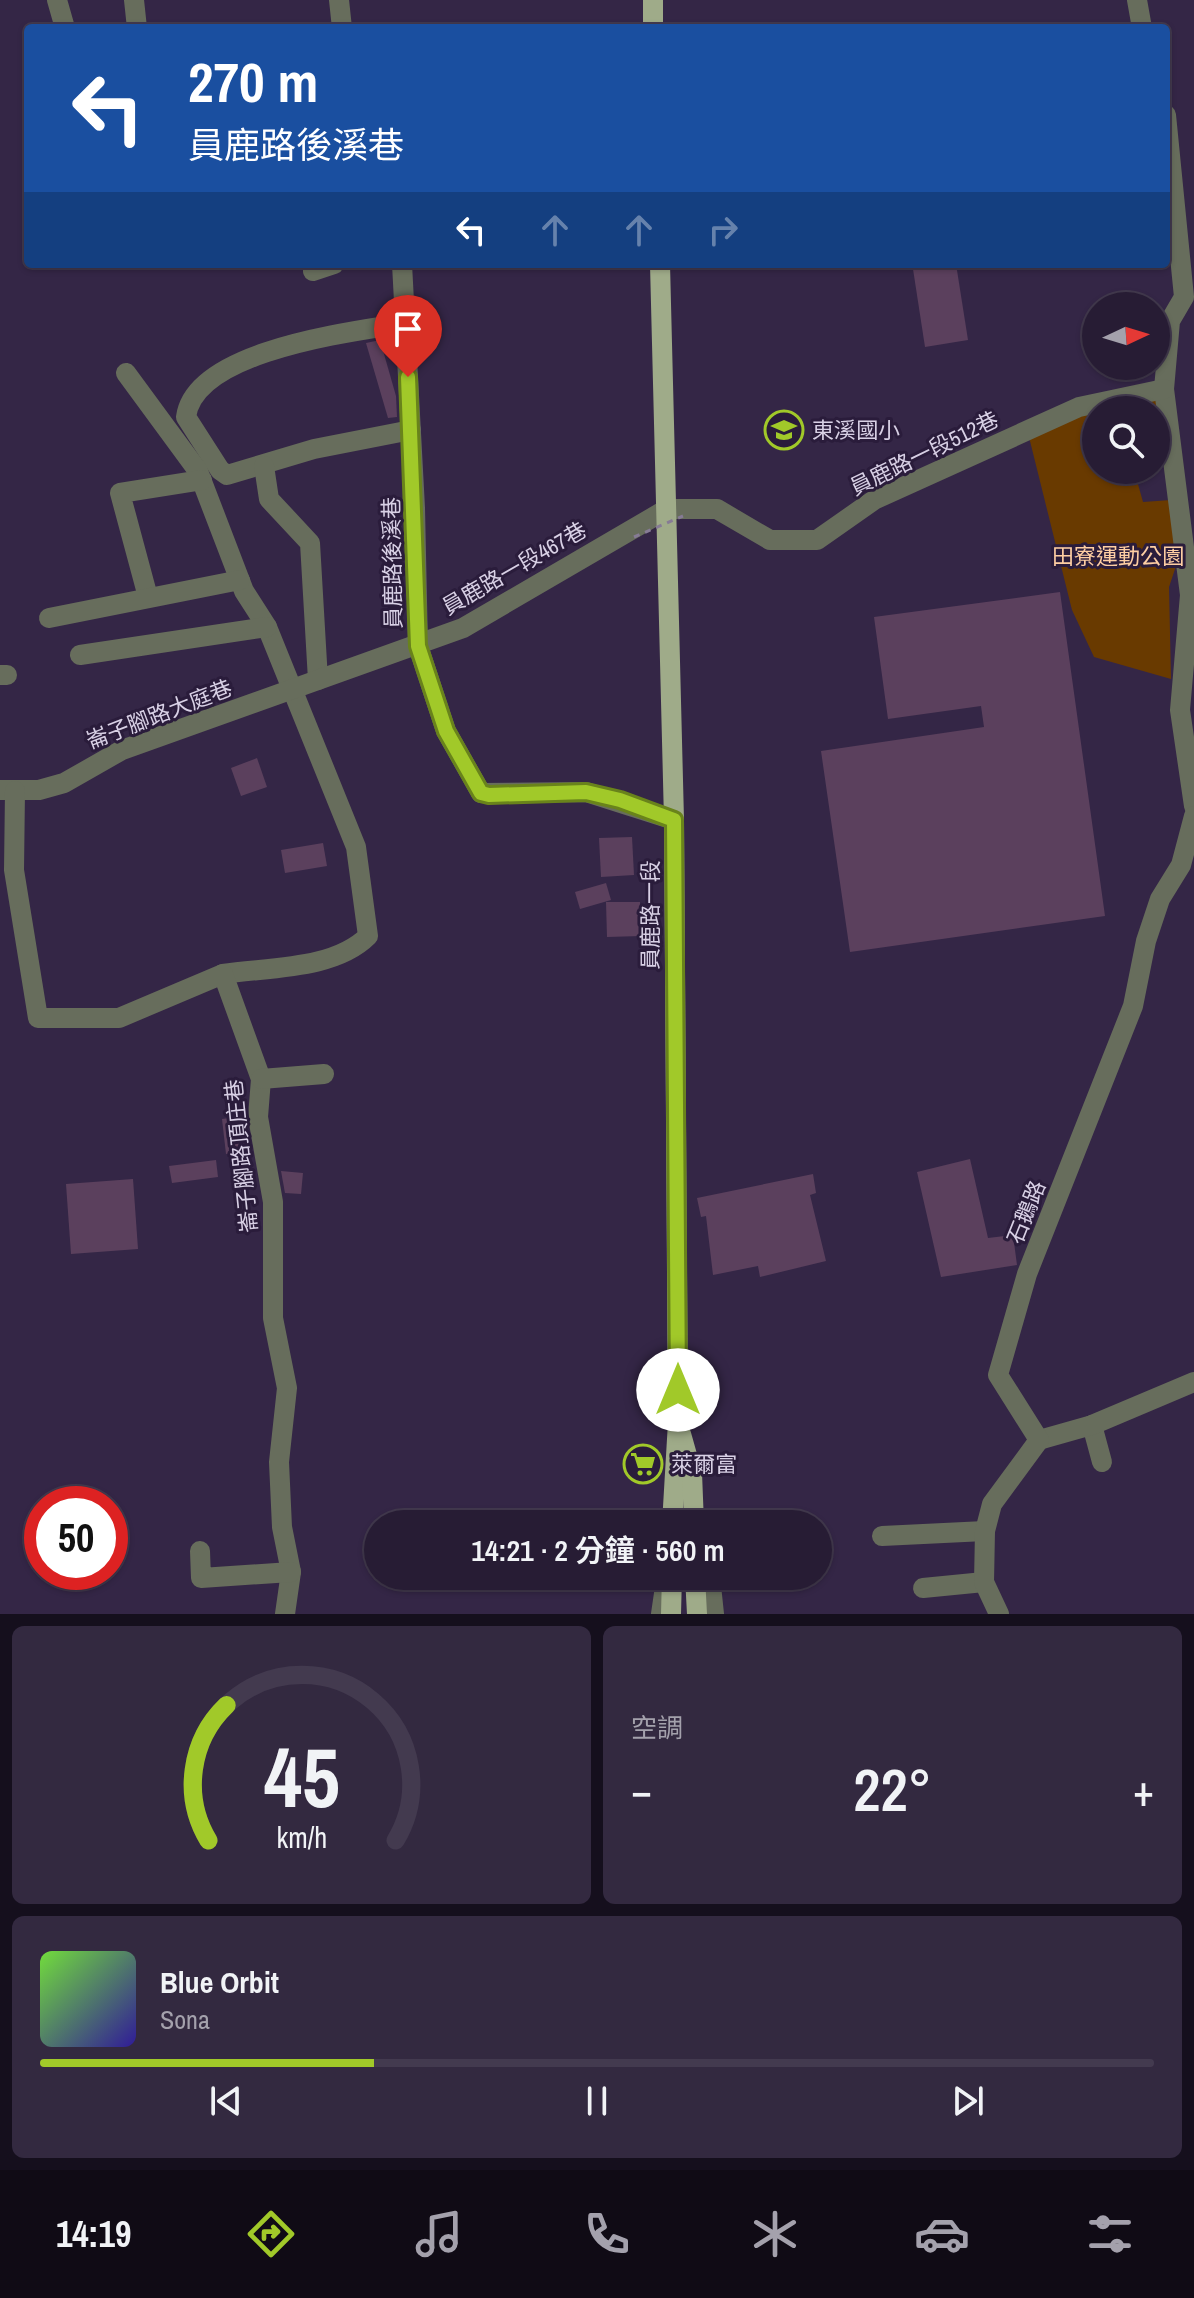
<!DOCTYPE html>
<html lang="zh-TW">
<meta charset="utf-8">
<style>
:root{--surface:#271c34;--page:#332940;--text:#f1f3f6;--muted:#a4a1ac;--line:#433a4f;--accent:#a1c929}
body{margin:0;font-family:"Archivo Narrow","Noto Sans TC",sans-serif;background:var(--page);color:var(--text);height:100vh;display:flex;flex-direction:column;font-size:30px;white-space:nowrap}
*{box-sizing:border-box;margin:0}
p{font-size:26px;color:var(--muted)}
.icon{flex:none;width:44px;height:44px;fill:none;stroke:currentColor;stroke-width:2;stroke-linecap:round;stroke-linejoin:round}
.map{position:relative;height:1614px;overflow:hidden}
.panel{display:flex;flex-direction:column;gap:12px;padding:12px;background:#150f1d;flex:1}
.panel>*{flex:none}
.guide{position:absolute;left:24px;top:24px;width:1146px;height:244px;border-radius:8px;box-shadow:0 2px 6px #0004,0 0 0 2px var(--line);background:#1a4fa0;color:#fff;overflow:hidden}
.needle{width:52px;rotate:86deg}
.fabs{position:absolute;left:1082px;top:292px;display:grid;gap:16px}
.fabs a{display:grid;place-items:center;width:88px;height:88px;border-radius:50%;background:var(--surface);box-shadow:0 2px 6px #0004,0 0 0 2px var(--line);font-size:40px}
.speed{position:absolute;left:24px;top:1486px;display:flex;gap:16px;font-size:40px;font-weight:700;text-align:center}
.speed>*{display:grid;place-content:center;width:104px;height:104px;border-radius:50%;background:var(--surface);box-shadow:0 2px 6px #0004,0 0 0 2px var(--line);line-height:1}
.speed .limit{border:12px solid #d22;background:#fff;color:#111}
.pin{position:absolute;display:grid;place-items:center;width:68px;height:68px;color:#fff;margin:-82px -34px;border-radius:50% 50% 50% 0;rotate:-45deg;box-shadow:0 0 8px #0007}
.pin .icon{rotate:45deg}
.me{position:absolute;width:88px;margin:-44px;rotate:0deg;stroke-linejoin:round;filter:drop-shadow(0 0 6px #0008)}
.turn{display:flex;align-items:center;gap:28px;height:168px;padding:0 32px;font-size:36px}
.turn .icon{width:104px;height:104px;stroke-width:2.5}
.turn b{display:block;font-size:56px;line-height:68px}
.lanes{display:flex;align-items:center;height:76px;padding:0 32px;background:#0003;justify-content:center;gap:40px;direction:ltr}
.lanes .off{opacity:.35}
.big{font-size:60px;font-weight:600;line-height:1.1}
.panel .widget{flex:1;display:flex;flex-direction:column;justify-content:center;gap:12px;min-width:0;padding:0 28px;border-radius:12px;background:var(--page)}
.panel .dial{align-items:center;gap:0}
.dial svg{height:208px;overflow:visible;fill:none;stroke:var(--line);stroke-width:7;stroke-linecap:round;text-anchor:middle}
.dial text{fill:var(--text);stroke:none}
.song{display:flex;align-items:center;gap:24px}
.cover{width:96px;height:96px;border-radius:12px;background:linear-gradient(135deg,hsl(100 70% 55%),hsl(250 70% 35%))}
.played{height:8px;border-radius:4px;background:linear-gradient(90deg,var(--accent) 30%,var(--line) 30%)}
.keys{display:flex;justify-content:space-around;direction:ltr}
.heat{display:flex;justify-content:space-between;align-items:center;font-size:44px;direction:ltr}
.panel .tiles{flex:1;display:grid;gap:12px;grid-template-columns:1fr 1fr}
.widget:last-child{grid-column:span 2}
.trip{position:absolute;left:364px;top:1510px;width:468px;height:80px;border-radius:40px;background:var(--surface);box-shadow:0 2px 6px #0004,0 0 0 2px var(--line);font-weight:600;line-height:80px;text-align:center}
.tab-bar{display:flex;height:128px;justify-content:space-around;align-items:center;background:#100b15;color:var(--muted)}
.tab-bar .icon{width:56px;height:56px}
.tab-bar .active{color:var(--accent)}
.tab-bar b{font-size:36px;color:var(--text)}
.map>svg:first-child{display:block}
</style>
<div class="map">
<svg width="1194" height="1614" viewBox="0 0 1194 1614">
<rect width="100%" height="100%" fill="#342646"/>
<!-- green -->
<path fill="#693a00" d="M 1156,396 L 1162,426 L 1156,427 L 1156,410 L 1096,410 L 1096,470 L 1134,470 L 1143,502 L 1171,500 L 1178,560 L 1169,587 L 1171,679 L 1094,657 L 1072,610 L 1029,437 C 1070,417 1111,406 1156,396 Z"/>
<!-- building -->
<g fill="#5b405d">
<path d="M 943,264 L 956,264 L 968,340 L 925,347 L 913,269 Z"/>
<path d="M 380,340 L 396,396 L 397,417 L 388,418 L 366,343 Z"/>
<path d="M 1060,592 L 1105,916 L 850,952 L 821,751 L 984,727 L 981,706 L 888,719 L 874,617 Z"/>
<path d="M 257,758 L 267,787 L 241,796 L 231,768 Z"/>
<path d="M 632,837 L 634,875 L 601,877 L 599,838 Z"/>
<path d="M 323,843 L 327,866 L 285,873 L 281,850 Z"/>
<path d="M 606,883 L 611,900 L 580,909 L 575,892 Z"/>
<path d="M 606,902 L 640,902 L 641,936 L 607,937 Z"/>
<path d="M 244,1116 L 249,1151 L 226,1154 L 222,1119 Z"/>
<path d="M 970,1159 L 988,1238 L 1013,1235 L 1017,1265 L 941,1277 L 917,1172 Z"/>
<path d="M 216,1160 L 218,1177 L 172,1183 L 169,1166 Z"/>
<path d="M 281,1171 L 303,1173 L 301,1194 L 285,1193 Z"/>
<path d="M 813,1174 L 816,1193 L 810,1195 L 826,1261 L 760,1277 L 758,1266 L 713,1275 L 706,1216 L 701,1217 L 697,1198 Z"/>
<path d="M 133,1179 L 138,1249 L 71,1254 L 66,1184 Z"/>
</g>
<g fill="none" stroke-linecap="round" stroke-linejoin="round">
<!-- minor -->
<g stroke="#676d5c" stroke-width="20">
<path d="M 57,0 L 65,28"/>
<path d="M 134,0 L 137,28"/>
<path d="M 339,0 L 342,28"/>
<path d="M 1137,0 L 1142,28"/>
<path d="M 1166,115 L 1184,297 L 1170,321 L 1164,389 L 1190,595 L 1180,710 L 1194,806"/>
<path d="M 402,264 L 415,508 L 418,646 L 446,731 L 481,793 L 586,792 L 674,820"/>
<path d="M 313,271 L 334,264"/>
<path d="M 405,323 C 352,332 195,350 186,417 L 220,470 L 227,475 L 314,449 L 411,430"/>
<path d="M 126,373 L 198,471 L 244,591 L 267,627 L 356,847 L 368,936 C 334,970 268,967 223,974"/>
<path d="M 264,466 L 269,499 L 310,543 L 318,680"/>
<path d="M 148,597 L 120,493 L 202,480"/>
<path d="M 49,618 L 240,580"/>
<path d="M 80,655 L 267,627"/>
<path d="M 0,675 L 7,675"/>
<path d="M 0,790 L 39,790 L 64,783 L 122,750 L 463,628 L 667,509 L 717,509 L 770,540 L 817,540 L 874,500 L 1079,407 L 1164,389"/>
<path d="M 15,791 L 14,870 L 38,1018 L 119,1018 L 223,974 L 261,1079 L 258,1117 L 273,1202 L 273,1318 L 287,1388 L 279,1462 L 282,1527 L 291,1572 L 285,1614"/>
<path d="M 261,1079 L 324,1074"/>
<path d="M 1092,1425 L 1102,1462"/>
<path d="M 1039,1440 L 1092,1425 L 1194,1382"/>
<path d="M 882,1536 L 985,1531"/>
<path d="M 200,1551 L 201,1578 L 291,1572"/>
<path d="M 710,1576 L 714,1614"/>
<path d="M 923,1588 L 984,1582"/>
<path d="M 661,1614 L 666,1580"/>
<path d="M 999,1614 L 984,1582 L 985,1531 L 992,1504 L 1039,1440 L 998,1375 L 1027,1274 L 1133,1006 L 1146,941 L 1160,899 L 1181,865 L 1194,816"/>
</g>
<!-- major -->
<g stroke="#9fab89" stroke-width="20">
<path d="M 653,0 L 653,28"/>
<path d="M 660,264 L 674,820 L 678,1422 L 672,1524"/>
<path d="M 681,1434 L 692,1473 L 694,1524"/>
<path d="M 695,1576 L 697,1614"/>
<path d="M 671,1614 L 672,1576"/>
</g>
<!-- path-bridge -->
<path stroke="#867b95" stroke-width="3" stroke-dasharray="6 6" stroke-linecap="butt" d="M 634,537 L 683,516"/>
</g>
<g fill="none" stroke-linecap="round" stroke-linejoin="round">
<!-- route casing -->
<g stroke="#69831b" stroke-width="20">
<path id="route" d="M 408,377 L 418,646 L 446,731 L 481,793 L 489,795 L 586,792 L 620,800 L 674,820 L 678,1390"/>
</g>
<!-- route -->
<use href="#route" stroke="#a1c929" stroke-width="14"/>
</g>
<!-- icons -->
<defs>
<g id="school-ring" transform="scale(2)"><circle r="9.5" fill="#2a1c3b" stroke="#a1c929" stroke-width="1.5"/><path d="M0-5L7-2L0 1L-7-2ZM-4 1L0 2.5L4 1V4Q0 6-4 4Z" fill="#a1c929"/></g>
<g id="supermarket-ring" transform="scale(2)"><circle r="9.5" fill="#2a1c3b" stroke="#a1c929" stroke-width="1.5"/><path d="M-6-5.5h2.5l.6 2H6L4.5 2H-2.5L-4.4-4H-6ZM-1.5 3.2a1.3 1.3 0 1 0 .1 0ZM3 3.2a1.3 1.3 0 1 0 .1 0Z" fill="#a1c929"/></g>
</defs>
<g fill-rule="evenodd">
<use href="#school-ring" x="784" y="430"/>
<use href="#supermarket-ring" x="643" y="1464"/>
</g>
<g text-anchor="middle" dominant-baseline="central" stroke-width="6" stroke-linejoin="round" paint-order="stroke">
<!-- poi labels -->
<g font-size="22" fill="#d8d0e5" stroke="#2a1c3b" text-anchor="start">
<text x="812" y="430">東溪國小</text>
<text x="671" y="1464">萊爾富</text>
</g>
<!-- street labels -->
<g font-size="22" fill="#d8d0e5" stroke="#2a1c3b">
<text transform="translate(924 453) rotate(-26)">員鹿路一段512巷</text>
<text transform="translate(392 563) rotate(-91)">員鹿路後溪巷</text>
<text transform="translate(514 568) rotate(-30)">員鹿路一段467巷</text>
<text transform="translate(159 714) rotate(-21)">崙子腳路大庭巷</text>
<text transform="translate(650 915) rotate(-90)">員鹿路一段</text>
<text transform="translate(241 1156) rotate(-96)">崙子腳路頂庄巷</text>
<text transform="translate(1026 1212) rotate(-68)">石鵝路</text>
</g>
<!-- park labels -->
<g font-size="22" fill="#fecea3" stroke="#2a1c3b">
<text x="1118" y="556">田寮運動公園</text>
</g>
</g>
</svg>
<div class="fabs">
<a><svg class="needle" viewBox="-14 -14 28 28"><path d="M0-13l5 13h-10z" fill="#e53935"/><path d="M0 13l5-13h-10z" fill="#a4a1ac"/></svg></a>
<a><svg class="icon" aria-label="search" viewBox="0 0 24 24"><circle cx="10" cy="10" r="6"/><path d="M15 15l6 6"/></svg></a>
</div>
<div class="speed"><div class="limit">50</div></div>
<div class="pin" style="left:408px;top:377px;background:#d93025"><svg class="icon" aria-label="arrive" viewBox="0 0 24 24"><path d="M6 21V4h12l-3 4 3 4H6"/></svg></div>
<svg class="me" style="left:678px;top:1390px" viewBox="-20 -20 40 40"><circle r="19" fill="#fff"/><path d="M0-13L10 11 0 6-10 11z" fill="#a1c929"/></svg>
<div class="trip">14:21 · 2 分鐘 · 560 m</div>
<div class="guide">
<div class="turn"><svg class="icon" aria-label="left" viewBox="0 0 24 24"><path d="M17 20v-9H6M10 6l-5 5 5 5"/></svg><div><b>270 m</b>員鹿路後溪巷</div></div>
<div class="lanes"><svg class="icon" aria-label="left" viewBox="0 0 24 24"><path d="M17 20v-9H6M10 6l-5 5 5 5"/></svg><svg class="icon off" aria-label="ahead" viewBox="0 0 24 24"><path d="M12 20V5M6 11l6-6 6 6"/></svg><svg class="icon off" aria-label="ahead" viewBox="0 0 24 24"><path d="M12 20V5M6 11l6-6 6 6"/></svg><svg class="icon off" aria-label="right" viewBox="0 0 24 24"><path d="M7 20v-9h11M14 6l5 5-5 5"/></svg></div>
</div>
</div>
<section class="panel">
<div class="tiles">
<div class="widget dial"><svg viewBox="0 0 100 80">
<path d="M14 69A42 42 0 1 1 86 69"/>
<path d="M14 69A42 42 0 0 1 21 17" stroke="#a1c929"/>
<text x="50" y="56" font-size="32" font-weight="700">45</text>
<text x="50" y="72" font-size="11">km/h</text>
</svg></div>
<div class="widget"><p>空調</p>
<div class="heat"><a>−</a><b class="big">22°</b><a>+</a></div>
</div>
<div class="widget">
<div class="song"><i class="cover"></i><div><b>Blue Orbit</b><p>Sona</p></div></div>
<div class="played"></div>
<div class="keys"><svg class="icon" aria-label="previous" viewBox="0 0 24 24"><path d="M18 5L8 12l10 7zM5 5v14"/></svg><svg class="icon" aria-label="pause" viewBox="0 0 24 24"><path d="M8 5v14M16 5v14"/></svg><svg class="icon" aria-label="next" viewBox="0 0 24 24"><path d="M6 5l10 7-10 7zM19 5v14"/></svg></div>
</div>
</div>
</section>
<nav class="tab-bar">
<b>14:19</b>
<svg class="icon active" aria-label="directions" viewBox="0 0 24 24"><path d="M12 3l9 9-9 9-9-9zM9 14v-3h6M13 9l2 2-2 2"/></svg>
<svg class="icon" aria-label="music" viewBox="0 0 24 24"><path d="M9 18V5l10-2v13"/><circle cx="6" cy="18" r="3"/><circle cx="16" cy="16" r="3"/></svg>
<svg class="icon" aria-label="phone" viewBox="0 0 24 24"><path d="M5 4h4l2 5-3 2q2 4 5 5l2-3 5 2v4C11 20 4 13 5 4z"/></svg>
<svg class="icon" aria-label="climate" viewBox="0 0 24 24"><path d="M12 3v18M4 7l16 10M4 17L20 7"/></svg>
<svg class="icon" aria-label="car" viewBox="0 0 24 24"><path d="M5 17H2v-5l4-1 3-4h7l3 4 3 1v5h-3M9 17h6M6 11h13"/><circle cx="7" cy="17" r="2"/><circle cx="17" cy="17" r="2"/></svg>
<svg class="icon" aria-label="filters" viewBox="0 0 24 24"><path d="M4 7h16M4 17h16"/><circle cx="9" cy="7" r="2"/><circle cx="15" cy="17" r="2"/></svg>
</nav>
